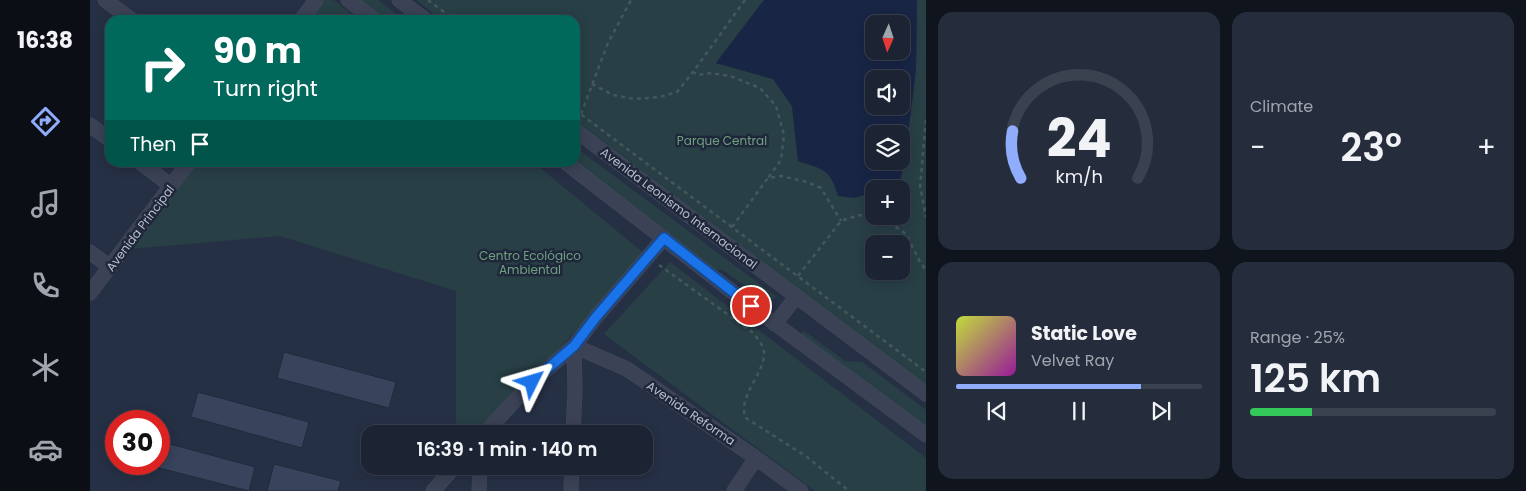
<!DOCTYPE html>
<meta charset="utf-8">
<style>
:root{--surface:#1c2434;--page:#252c3c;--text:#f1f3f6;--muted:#a0a4ac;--line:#3a414f;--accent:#8facfd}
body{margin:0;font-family:Poppins,sans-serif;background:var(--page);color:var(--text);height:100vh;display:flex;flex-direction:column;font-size:19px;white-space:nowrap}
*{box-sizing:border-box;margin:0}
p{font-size:16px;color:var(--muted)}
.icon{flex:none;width:28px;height:28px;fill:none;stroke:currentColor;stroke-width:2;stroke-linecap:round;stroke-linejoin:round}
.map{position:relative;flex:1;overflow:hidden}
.panel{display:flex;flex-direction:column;gap:12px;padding:12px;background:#0f141d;width:600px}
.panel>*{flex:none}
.banner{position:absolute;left:15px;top:15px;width:475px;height:152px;border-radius:15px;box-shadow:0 2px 12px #0003,0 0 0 1px var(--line);background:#00695c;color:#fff;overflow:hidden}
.needle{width:32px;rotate:183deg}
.tools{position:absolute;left:775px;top:15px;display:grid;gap:10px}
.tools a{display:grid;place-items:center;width:45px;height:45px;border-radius:10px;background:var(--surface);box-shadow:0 2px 12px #0003,0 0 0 1px var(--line);font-size:25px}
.speed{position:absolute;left:15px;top:410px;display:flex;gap:10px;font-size:25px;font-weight:700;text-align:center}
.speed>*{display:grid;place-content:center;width:65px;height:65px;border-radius:50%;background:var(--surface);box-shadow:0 2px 12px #0003,0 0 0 1px var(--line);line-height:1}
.speed .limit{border:8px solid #d22;background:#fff;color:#111}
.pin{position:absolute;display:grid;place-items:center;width:42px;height:42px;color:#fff;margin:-21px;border:2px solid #fff;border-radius:50%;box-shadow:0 1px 5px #0007}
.me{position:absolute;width:55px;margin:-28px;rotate:50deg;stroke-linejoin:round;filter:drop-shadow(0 0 4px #0008)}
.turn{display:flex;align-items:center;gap:18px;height:105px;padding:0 25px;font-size:22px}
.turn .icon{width:65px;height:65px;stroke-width:2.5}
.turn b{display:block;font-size:35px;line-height:42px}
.then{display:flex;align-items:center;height:48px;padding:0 25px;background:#0003;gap:10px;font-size:19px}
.big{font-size:38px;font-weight:600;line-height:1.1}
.panel .card{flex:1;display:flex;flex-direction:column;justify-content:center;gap:8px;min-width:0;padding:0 18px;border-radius:15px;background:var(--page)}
.panel .dial{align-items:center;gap:0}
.dial svg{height:130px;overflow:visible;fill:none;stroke:var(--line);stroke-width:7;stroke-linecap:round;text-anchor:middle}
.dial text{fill:var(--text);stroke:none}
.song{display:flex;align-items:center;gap:15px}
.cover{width:60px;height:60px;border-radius:8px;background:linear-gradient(135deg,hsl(70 70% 55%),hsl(300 70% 35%))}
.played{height:5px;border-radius:2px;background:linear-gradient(90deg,var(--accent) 75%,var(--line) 75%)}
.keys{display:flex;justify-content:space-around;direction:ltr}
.heat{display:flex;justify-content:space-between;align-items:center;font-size:28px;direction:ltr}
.charge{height:8px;border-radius:4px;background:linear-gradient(90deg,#34c759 25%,var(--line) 0)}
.panel .tiles{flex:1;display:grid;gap:12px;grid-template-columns:repeat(2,1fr)}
.trip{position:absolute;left:271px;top:425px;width:292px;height:50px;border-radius:15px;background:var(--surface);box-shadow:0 2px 12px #0003,0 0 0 1px var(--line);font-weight:600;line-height:50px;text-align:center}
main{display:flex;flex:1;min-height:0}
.menu{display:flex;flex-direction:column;width:90px;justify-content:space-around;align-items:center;background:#0b0e15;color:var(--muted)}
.menu .icon{width:35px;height:35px}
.menu .active{color:var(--accent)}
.menu b{font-size:22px;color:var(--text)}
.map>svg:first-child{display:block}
</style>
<main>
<nav class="menu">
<b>16:38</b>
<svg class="icon active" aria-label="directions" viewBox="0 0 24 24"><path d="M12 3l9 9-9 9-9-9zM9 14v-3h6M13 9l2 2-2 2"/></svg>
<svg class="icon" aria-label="music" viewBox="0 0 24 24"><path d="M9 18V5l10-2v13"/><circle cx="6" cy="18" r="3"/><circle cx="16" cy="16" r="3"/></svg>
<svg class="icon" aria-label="phone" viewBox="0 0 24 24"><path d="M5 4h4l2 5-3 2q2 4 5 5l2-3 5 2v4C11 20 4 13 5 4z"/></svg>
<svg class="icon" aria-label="climate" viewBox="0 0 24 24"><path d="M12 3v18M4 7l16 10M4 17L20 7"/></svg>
<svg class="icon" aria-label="car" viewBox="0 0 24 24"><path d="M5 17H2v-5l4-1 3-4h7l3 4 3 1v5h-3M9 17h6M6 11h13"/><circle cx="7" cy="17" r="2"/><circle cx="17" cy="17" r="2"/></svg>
</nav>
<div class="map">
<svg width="836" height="491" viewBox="0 0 836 491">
<rect width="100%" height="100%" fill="#263045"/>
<!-- green -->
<g fill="#283f46" fill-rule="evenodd">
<path d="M 232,0 L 244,0 L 268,20 L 216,20 Z"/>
<path d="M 256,0 L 288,0 L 314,20 L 282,20 Z"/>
<path d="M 326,0 L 674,0 L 626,63 L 683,79 L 702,106 L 708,161 C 732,169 740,168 748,195 L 764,198 L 784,192 L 784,216 L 811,216 L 811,189 L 808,189 L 815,160 L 826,68 L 827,0 L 836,0 L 836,385 L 485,120 L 485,20 L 352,20 ZM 784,244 L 811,244 L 811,271 L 784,271 Z"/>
<path d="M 485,147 L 686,296 L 682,301 L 676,301 L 633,270 L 616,269 L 485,162 Z"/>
<path d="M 443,162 L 555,254 L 392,434 L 366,434 L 366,291 L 190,236 L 40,249 L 106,163 Z"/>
<path d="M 580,262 L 836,458 L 836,491 L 725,491 L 514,334 Z"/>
<path d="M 714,331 L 755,361 L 772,362 L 836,410 L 836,433 L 709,336 Z"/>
</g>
<!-- water -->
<path fill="#182545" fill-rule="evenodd" d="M 674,0 L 827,0 L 826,68 L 815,160 L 808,189 L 784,189 L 784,192 L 764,198 L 748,196 C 740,168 732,169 708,161 L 702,106 L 683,79 L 626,63 ZM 784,24 L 811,24 L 811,51 L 784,51 ZM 784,79 L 811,79 L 811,106 L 784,106 ZM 784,134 L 811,134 L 811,161 L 784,161 Z"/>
<!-- building -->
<g fill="#38435c" stroke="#21293c">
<path d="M 194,352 L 306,382 L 299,408 L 187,378 Z"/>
<path d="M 108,392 L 219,422 L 212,448 L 101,417 Z"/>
<path d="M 69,441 L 165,467 L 159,491 L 61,466 L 61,464 L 69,464 Z"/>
<path d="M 184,464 L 251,481 L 248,491 L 177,491 Z"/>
</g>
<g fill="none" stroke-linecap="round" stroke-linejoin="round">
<!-- minor casing -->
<g stroke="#454b5e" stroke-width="15">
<g id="minor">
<path d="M 15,0 L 42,20"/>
<path d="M 258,0 L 285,20"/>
<path d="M 309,0 L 336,20"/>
<path d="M 211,20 L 226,0"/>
<path d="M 0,125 L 20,140"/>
<path d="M 485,130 L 836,394"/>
<path d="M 50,162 L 81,186"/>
<path d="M 475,162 L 649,297 L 836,435"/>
<path d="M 0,252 L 20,267"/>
<path d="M 0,293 L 99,162"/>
<path d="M 685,324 L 706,297"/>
<path d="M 484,346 L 537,369 L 666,458 L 711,491"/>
<path d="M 394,434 L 442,382 L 484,346 L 506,317 L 574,238"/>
<path d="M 483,434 L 485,391 L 484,346"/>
<path d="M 343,491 L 365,466"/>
<path d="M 389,491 L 390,466"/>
<path d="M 481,491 L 482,466"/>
<path d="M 644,491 L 666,458"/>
</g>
</g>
<!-- path -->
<g stroke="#42585e" stroke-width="2.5" stroke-dasharray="4 4" stroke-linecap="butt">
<path d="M 338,0 L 365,20"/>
<path d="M 655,0 L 603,72 L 608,75 L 620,73 L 640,76 L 670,88 L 686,106 L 694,135 L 691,160 L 678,178"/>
<path d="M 502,84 L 523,95 L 545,99 L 570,97 L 587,92 L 603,72"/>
<path d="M 485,110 L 836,372"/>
<path d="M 491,114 L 518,43 L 541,0"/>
<path d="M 836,120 L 830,186 L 836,217"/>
<path d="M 642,227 L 678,178 L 691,176 L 717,182 L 731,188 L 751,221"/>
<path d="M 569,265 L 662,332 C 667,338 673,344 674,352 C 676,372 646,398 656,418 L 717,457 L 759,491"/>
<path d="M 708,276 L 751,221 L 769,215 L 794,219 L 816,234 L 830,262 L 836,270"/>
</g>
<!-- minor -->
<use href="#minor" stroke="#3b4255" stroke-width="14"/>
</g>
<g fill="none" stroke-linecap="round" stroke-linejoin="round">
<!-- route casing -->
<g stroke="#114b97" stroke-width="12">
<path id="route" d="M 442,382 L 484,346 L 506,317 L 574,238 L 661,306"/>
</g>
<!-- route -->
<use href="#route" stroke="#1a73e8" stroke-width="9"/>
</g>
<g text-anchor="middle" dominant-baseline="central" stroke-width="5" stroke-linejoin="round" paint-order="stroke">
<!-- park labels -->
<g font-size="12" fill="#6fa080" stroke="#1f273a">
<text x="632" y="140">Parque Central</text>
<text x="440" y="255">Centro Ecológico<tspan x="440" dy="14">Ambiental</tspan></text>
</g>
<!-- street labels -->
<g font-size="12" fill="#b9bece" stroke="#1f273a">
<text transform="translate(589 208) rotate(37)">Avenida Leonismo Internacional</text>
<text transform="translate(50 228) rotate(-53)">Avenida Principal</text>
<text transform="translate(601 413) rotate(34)">Avenida Reforma</text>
</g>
</g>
</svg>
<div class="tools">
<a><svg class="needle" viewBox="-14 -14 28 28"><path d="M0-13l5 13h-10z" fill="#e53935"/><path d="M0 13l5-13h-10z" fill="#a0a4ac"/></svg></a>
<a><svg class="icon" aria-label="sound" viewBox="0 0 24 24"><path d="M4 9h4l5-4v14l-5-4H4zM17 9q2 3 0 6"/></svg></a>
<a><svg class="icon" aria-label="layers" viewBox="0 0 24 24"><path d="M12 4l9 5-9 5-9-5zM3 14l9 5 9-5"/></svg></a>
<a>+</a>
<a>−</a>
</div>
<div class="speed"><div class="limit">30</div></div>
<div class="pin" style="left:661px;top:306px;background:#d93025"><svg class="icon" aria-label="arrive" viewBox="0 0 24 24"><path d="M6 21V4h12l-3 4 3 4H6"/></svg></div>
<svg class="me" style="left:442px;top:382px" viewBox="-20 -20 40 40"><path d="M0-17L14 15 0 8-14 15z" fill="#1a73e8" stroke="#fff" stroke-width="4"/></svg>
<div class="trip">16:39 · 1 min · 140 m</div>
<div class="banner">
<div class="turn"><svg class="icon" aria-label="right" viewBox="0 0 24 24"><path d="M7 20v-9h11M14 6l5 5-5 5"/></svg><div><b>90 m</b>Turn right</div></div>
<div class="then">Then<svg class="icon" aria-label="arrive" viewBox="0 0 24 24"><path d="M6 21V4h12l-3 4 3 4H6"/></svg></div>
</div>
</div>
<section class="panel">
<div class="tiles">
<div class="card dial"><svg viewBox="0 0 100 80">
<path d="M14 69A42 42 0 1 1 86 69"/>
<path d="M14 69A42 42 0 0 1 9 40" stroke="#8facfd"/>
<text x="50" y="56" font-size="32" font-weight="700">24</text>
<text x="50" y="72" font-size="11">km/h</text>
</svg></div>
<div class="card"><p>Climate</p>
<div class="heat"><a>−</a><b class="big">23°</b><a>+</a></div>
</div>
<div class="card">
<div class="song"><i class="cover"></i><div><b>Static Love</b><p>Velvet Ray</p></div></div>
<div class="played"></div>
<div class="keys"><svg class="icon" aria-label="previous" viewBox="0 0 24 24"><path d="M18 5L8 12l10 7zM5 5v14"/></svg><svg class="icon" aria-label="pause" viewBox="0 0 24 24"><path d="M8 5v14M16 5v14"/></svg><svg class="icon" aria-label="next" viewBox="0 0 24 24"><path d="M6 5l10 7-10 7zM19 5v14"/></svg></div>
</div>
<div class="card"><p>Range · 25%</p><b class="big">125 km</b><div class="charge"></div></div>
</div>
</section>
</main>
